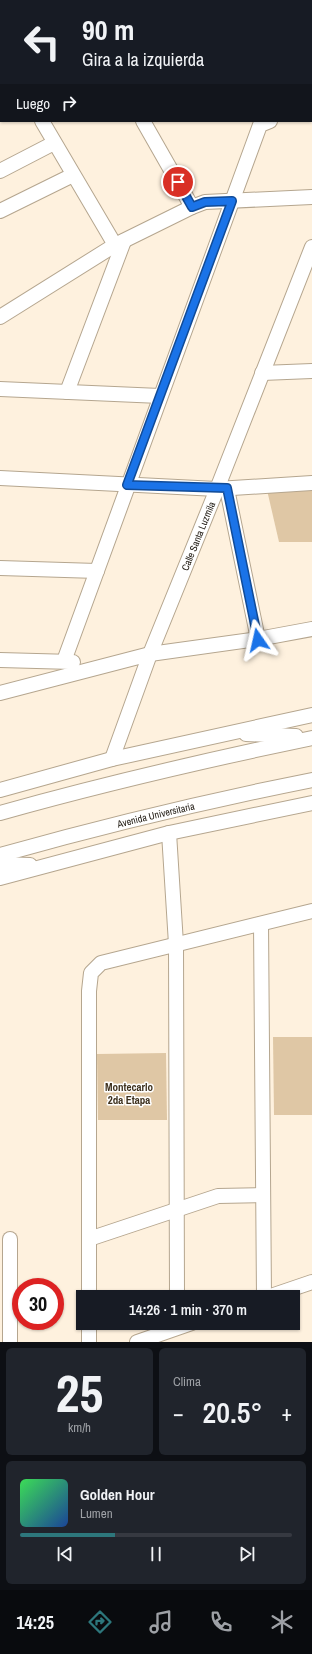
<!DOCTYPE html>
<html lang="es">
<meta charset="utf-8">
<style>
:root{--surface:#171b24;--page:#20242c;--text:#f1f3f6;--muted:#9ea1a6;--line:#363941;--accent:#2d777c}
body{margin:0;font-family:"Archivo Narrow",sans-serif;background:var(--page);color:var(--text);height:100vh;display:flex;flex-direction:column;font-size:15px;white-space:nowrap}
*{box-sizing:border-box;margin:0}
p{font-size:13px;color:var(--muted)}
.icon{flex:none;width:22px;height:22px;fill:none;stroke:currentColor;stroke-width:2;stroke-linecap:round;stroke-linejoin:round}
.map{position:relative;height:1342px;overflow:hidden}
.drawer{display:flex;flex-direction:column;gap:6px;padding:6px;background:#0d0f14;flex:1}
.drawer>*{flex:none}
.guide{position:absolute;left:0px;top:0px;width:312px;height:122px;box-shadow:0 1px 3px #0004;background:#171b24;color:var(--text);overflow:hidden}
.speed{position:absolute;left:12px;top:1278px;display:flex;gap:8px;font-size:20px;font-weight:700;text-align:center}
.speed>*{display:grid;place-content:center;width:52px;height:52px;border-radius:50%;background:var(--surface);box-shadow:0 1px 3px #0004;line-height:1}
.speed .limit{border:6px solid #d22;background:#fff;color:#111}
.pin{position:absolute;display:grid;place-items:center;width:34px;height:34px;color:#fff;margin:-17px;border:2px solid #fff;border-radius:50%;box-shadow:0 1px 4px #0007}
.me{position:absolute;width:44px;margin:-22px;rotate:349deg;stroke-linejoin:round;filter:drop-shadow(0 0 3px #0008)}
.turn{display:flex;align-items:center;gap:14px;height:84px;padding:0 16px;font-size:18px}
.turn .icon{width:52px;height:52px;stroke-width:2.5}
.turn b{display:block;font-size:28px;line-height:34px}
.then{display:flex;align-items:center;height:38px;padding:0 16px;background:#0003;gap:8px;font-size:15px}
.big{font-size:30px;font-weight:600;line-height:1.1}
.drawer .card{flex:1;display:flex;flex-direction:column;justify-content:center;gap:6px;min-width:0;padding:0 14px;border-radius:6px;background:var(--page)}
.drawer .dial{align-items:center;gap:0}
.dial b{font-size:52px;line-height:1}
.song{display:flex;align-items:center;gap:12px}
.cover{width:48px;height:48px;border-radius:6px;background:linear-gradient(135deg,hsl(130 70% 55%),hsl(220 70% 35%))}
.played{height:4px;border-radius:2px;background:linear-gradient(90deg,var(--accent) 35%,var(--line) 35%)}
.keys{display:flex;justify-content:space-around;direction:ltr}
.heat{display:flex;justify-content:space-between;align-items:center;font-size:22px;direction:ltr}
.drawer .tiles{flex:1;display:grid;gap:6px;grid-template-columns:1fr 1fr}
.card:last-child{grid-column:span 2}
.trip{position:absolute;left:76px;top:1290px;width:224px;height:40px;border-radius:0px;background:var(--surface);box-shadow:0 1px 3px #0004;font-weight:600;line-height:40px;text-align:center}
.tab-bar{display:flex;height:64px;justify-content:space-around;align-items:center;background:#090b0e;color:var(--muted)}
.tab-bar .icon{width:28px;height:28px}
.tab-bar .active{color:var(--accent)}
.tab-bar b{font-size:18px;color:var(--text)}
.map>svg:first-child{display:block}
</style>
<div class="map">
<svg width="312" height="1342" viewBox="0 0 312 1342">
<rect width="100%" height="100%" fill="#fef1de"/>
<!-- green -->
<g fill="#dfc7a5">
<path d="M 146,0 L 312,0 L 312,21 L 311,22 L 311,1 L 145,1 Z"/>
<path d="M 312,488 L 312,542 L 279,542 L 267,490 Z"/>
<path d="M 273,1037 L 312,1037 L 312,1115 L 274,1115 Z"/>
<path d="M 166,1053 L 167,1120 L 98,1120 L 97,1054 Z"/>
</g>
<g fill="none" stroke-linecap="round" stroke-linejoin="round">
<!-- minor casing -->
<g stroke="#b5a68f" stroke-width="16">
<g id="minor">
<path d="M 74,0 L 75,1"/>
<path d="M 63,1 L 64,0"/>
<path d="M 0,69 L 1,69"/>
<path d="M 311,109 L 312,108"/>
<path d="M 42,121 L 115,245"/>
<path d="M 143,121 L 192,207"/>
<path d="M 0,171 L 54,143"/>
<path d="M 0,211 L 73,175"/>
<path d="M 0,317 L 115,245 L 192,207 L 205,202 L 312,197"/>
<path d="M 262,373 L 312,371"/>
<path d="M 0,389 L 160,396"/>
<path d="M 67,392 L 124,241"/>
<path d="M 0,478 L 217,489 L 312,483"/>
<path d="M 227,489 L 258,639"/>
<path d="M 0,568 L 97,571"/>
<path d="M 0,660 L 73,662"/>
<path d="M 64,661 L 260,125 L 270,121"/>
<path d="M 0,693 L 150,654 L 258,639 L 312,629"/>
<path d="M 246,734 L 296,736"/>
<path id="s1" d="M 112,759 L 150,654 L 217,489 L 312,247"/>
<path d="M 0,790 L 112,759 L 312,715"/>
<path d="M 0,813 C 103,784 207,760 312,738"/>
<path d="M 169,833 L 176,944 L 177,1297"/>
<path id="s2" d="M 0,855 C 103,826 207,801 312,780"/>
<path d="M 0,864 L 30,865"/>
<path d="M 0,878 L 169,833 L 312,803"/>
<path d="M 261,924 L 264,1297"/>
<path d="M 89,1239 L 218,1196 L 263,1195"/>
<path d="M 89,1297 L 89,991 L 91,973 L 101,963 L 312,911"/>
<path d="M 268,1297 L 312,1282"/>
<path d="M 89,1323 L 89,1342"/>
<path d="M 10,1342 L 10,1239"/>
<path d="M 137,1342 L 192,1323"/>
</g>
</g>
<!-- minor -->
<use href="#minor" stroke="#fff" stroke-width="14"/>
</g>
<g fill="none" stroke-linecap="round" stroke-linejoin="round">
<!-- route casing -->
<g stroke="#114b97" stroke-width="10">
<path id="route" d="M 178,182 L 192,207 L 205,202 L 232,201 L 127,485 L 227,488 L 258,640"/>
</g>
<!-- route -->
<use href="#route" stroke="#1a73e8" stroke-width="7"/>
</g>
<g text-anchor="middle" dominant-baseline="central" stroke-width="3" stroke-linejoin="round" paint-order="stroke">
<!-- street labels -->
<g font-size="10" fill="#1e1810" stroke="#fff">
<text stroke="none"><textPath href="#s1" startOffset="239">Calle Santa Luzmila</textPath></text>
<text stroke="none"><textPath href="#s2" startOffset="161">Avenida Universitaria</textPath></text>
</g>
<!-- neighbourhood labels -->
<g font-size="11" font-weight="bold" fill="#3c2f1c" stroke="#fff">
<text x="129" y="1087">Montecarlo<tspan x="129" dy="13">2da Etapa</tspan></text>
</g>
</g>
</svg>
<div class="speed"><div class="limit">30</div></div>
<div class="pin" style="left:178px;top:182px;background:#d93025"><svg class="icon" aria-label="arrive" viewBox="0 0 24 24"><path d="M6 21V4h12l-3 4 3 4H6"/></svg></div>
<svg class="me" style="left:258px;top:640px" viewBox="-20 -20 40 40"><path d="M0-17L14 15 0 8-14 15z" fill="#1a73e8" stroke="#fff" stroke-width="4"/></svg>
<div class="trip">14:26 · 1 min · 370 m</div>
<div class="guide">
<div class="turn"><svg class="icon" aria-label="left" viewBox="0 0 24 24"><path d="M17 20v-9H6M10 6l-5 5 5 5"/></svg><div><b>90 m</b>Gira a la izquierda</div></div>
<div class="then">Luego<svg class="icon" aria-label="right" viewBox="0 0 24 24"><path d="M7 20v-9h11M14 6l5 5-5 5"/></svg></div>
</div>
</div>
<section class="drawer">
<div class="tiles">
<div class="card dial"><b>25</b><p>km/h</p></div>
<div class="card"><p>Clima</p>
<div class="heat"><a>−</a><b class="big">20.5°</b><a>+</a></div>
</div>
<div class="card">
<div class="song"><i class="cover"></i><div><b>Golden Hour</b><p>Lumen</p></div></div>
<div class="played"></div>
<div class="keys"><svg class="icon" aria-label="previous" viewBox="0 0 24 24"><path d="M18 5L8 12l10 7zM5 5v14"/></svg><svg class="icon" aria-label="pause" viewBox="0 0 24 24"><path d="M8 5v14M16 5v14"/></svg><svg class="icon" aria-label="next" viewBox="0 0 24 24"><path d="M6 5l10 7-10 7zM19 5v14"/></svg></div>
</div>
</div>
</section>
<nav class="tab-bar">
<b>14:25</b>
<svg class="icon active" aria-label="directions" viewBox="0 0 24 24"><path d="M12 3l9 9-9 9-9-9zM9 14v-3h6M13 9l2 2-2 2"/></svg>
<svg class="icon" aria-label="music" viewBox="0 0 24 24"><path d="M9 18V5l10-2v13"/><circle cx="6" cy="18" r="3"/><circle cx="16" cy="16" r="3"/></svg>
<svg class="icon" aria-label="phone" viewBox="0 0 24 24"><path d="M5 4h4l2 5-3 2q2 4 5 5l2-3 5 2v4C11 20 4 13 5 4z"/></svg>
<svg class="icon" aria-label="climate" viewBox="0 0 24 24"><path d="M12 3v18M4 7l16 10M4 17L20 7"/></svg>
</nav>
